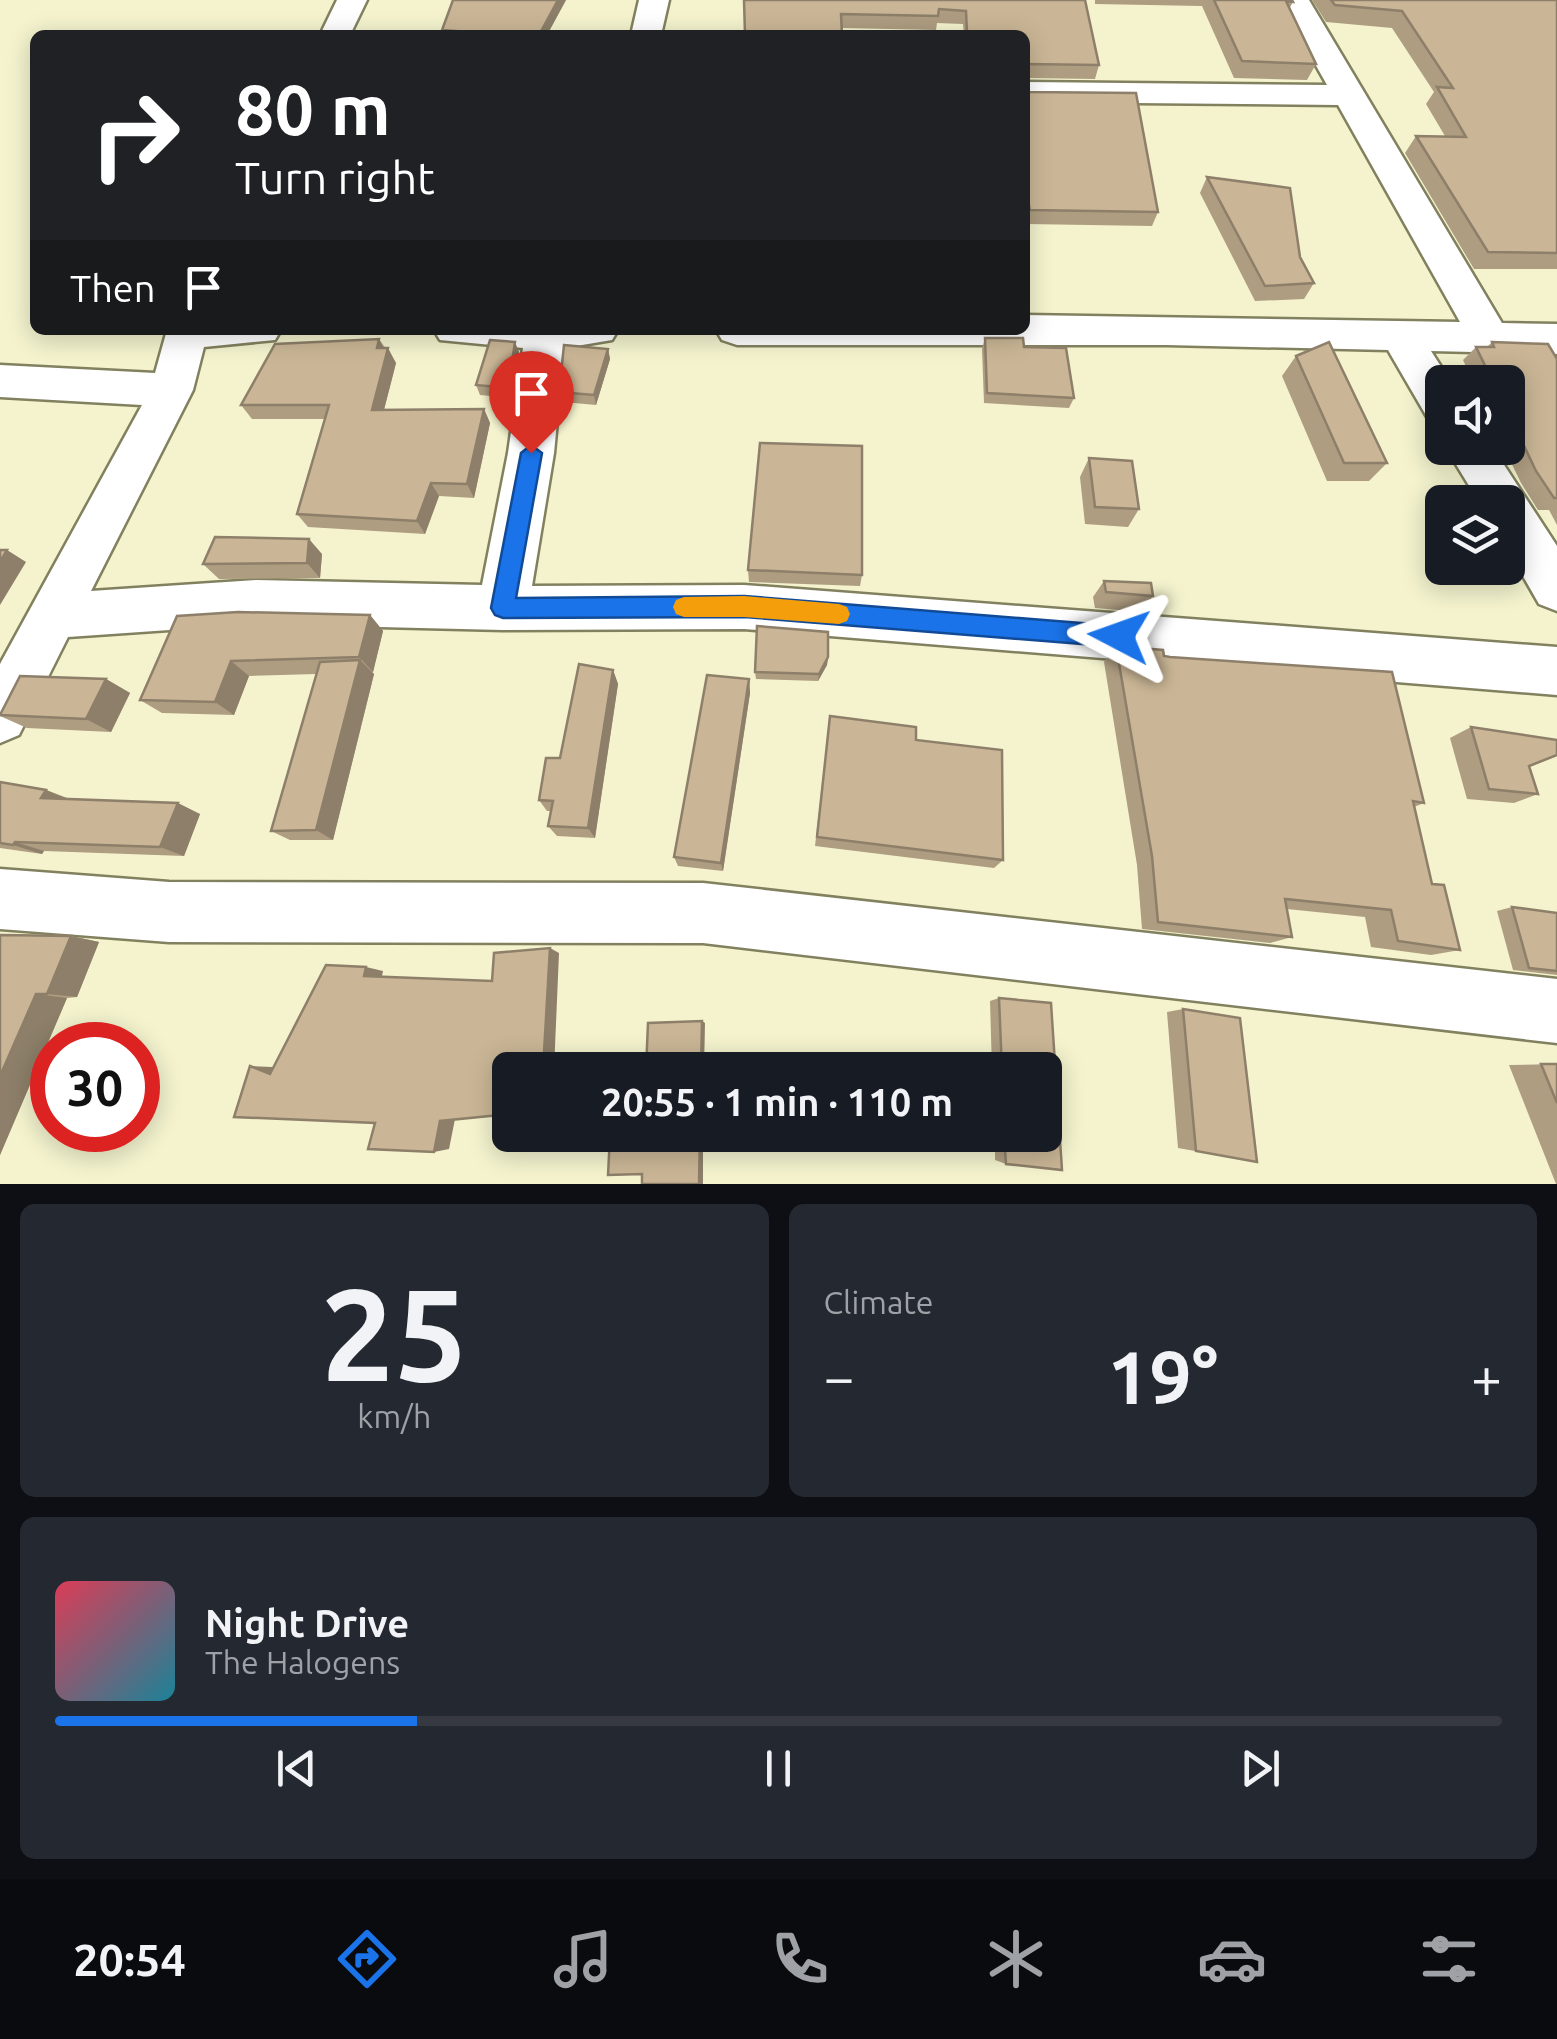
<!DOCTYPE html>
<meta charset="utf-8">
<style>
:root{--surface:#171b24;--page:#242831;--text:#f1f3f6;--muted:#9ea1a6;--line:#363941;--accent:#1a73e8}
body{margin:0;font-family:Ubuntu,sans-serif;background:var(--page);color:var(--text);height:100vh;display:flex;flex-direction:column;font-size:38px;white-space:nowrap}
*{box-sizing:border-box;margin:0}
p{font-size:32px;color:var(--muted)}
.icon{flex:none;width:55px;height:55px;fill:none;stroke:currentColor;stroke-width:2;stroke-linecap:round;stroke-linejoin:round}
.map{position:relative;height:1184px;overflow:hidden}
.drawer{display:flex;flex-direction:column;gap:20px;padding:20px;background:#0d0f14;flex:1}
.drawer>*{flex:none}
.top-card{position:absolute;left:30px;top:30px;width:1000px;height:305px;border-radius:15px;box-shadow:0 5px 25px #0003;background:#202124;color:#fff;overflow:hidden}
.buttons{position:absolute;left:1425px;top:365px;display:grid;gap:20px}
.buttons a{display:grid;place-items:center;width:100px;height:100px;border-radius:15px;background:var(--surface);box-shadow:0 5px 25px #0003;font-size:50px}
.speed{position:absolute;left:30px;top:1022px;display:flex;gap:20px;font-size:50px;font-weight:700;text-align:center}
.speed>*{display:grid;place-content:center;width:130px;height:130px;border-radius:50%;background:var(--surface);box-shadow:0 5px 25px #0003;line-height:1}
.speed .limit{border:15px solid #d22;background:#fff;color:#111}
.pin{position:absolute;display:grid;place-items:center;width:85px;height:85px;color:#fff;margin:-102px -42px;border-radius:50% 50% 50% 0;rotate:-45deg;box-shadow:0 0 10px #0007}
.pin .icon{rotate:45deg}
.me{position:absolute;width:110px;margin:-55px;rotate:274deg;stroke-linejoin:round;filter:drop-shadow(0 0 8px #0008)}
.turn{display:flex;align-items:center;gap:35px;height:210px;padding:0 40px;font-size:45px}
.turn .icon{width:130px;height:130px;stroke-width:2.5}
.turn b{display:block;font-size:70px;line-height:85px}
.then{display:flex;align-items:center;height:95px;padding:0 40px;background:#0003;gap:20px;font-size:38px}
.big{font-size:75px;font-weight:700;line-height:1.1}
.drawer .card{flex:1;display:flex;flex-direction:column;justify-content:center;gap:15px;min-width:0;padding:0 35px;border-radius:15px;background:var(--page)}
.drawer .dial{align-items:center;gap:0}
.dial b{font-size:130px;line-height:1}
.song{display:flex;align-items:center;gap:30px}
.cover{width:120px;height:120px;border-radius:15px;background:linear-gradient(135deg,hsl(350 70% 55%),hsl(190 70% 35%))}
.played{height:10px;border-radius:5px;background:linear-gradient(90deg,var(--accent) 25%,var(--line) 25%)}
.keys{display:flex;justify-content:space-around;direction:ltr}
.heat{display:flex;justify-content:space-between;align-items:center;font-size:55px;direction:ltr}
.drawer .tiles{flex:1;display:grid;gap:20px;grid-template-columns:1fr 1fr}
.card:last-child{grid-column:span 2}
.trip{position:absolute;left:492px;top:1052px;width:570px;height:100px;border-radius:15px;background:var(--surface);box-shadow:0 5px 25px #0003;font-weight:700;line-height:100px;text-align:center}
.tabs{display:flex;height:160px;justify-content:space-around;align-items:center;background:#090b0e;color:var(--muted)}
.tabs .icon{width:70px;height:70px}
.tabs .on{color:var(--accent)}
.tabs b{font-size:45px;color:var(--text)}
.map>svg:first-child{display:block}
</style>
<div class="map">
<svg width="1557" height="1184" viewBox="0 0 1557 1184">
<rect width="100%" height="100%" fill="#f4f3ce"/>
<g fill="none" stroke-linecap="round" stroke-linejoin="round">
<!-- street casing -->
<g stroke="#82815f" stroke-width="5">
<g id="street">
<path d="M 337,0 L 367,0 L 350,35 L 320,35 Z"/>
<path d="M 639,0 L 669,0 L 661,35 L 631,35 Z"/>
<path d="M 1279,0 L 1309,0 L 1502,323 L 1557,324 L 1557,354 L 1431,351 L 1451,382 L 1442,382 L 1442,421 L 1427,417 L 1388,350 L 1167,345 L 737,345 L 722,340 L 716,330 L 1025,330 L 1025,315 L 1460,322 L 1338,105 L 1025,102 L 1025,82 L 1327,85 Z"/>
<path d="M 167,330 L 281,330 L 275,340 L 204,347 L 193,390 L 91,591 L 256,580 L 482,585 L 508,453 L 523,348 L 440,340 L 434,330 L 618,330 L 612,340 L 564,348 L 554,453 L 532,586 L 744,585 L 1557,647 L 1557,695 L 744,629 L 503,630 L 256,624 L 68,637 L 19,735 L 0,743 L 0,664 L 142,405 L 0,397 L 0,365 L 155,373 Z"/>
<path d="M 1446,448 L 1493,448 L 1557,546 L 1557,611 L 1539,604 L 1508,550 L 1508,502 L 1479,502 Z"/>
<path d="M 0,869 L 169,882 L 703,883 L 1557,979 L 1557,1043 L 703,943 L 169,942 L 0,929 Z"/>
</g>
</g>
<!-- street -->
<use href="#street" fill="#fff" fill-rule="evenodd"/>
</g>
<!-- wall -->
<g fill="#ae9d81">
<path d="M 566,0 L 547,35 L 444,35 L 442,30 Z"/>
<path d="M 744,0 L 1085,0 L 1099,65 L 1095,79 L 1025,78 L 1025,35 L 964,35 L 963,24 L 937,23 L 936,30 L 842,28 Z"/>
<path d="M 1095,0 L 1292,0 L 1293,2 L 1289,9 L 1316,64 L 1307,80 L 1234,78 L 1202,6 L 1095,4 Z"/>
<path d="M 1312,0 L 1557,0 L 1557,269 L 1474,269 L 1405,153 L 1416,136 L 1445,136 L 1426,104 L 1434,92 L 1392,28 L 1326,22 Z"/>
<path d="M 1025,88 L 1158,212 L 1152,226 L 1026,224 Z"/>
<path d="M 1207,177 L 1300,257 L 1314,283 L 1304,299 L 1255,301 L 1200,193 Z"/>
<path d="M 985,338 L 1024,347 L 1074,398 L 1069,408 L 984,403 L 982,349 Z"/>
<path d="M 379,339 L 396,363 L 384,410 L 484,409 L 490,423 L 474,498 L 439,496 L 425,534 L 308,527 L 297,514 L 325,419 L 252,419 L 241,405 Z"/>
<path d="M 1492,342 L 1557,359 L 1557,525 L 1549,510 L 1538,510 L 1521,483 L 1504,448 L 1508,448 L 1508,382 L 1473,382 L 1463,360 L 1476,347 L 1487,347 Z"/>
<path d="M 608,349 L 610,359 L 596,405 L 563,402 L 559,392 Z"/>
<path d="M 519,352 L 512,398 L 480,395 L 476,385 Z"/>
<path d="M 1296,356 L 1387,463 L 1369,481 L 1327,481 L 1282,376 Z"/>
<path d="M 1089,458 L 1139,509 L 1128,527 L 1085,524 L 1080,477 Z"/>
<path d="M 322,554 L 320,578 L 219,579 L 203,564 Z"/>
<path d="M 748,570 L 862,575 L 860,586 L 749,582 Z"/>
<path d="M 1104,581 L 1153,596 L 1141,612 L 1095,608 L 1093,597 Z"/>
<path d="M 370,615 L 383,631 L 373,672 L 372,672 L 374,674 L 333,840 L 290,840 L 271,831 L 316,674 L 249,676 L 234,715 L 162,713 L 140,700 L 177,616 Z"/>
<path d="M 1116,646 L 1164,656 L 1424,803 L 1414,807 L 1432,884 L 1460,950 L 1431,955 L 1371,947 L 1365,917 L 1287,909 L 1292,937 L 1270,943 L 1142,929 L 1137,865 L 1104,662 Z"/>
<path d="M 828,657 L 827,665 L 818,681 L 756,679 L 755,672 Z"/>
<path d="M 613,670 L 618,684 L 595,838 L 557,836 L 548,826 L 551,811 L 547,811 L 539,800 L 560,758 Z"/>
<path d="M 106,679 L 130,693 L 111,732 L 27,728 L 0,716 Z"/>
<path d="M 749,679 L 750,693 L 723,871 L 678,866 L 674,857 Z"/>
<path d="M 830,716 L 916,740 L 1003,860 L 994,868 L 815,846 Z"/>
<path d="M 1471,727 L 1557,740 L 1557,756 L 1529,767 L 1538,794 L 1514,803 L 1467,799 L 1450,738 Z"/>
<path d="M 0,782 L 46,790 L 70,799 L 200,814 L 184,856 L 44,851 L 42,854 L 0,848 Z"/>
<path d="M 1512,907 L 1557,913 L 1557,975 L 1513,970 L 1497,911 Z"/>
<path d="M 0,935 L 71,936 L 99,942 L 77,997 L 67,998 L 0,1155 Z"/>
<path d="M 999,998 L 1051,1003 L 1062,1170 L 1006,1164 L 995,1160 L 995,1135 L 1045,1135 L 1045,1070 L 992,1070 L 990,1001 Z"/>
<path d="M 1183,1009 L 1257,1162 L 1178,1148 L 1167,1012 Z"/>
<path d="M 1557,1064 L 1557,1184 L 1556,1184 L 1509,1065 Z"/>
</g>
<!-- shaded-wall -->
<g fill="#8d7f69">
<path d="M 558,0 L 566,0 L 547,35 L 539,35 Z"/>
<path d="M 379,339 L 386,353 L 388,348 L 396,363 L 380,425 L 372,410 L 377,348 Z"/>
<path d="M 515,342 L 519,352 L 512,398 L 508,388 Z"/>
<path d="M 608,349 L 610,359 L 596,405 L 594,395 Z"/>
<path d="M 484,409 L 490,423 L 474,498 L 467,484 Z"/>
<path d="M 431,483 L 439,496 L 425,534 L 417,521 Z"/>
<path d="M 309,539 L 322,554 L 320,578 L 307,563 Z"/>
<path d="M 7,550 L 26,562 L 0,605 L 0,562 Z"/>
<path d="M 370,615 L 383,631 L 373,672 L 359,657 Z"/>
<path d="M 828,657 L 827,665 L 818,681 L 819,674 Z"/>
<path d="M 360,660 L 374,674 L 333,840 L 316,830 Z"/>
<path d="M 231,661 L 249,676 L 234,715 L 215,702 Z"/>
<path d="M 613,670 L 618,684 L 595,838 L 588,828 Z"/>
<path d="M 106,679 L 130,693 L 111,732 L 86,719 Z"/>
<path d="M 749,679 L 750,693 L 723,871 L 721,863 Z"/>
<path d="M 46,790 L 73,801 L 41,798 Z"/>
<path d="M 178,803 L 200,814 L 184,856 L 160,847 Z"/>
<path d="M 15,842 L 44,851 L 42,854 L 13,845 Z"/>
<path d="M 71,936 L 99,942 L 77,997 L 47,994 Z"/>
<path d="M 550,948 L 559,953 L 554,1070 L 543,1070 Z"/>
<path d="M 366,967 L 383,971 L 381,981 L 364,976 Z"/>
<path d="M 36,994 L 67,998 L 0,1155 L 0,1076 Z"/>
<path d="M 702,1021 L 705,1023 L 704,1070 L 701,1070 Z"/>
<path d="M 250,1066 L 272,1067 L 292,1074 L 270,1074 Z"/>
<path d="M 455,1119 L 449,1149 L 434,1152 L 440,1121 Z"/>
<path d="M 700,1135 L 703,1135 L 703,1184 L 699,1184 Z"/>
</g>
<!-- building -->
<g fill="#cab696" stroke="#8d7f69" stroke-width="2.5">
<path d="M 453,0 L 558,0 L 539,35 L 511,35 L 442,30 Z"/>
<path d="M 744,0 L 1085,0 L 1099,65 L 1028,64 L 1025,68 L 1025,35 L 991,35 L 991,33 L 967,32 L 966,11 L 939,9 L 938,16 L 841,14 L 842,35 L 745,35 Z"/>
<path d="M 1214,0 L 1292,0 L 1293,2 L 1286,1 L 1316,64 L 1242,61 Z"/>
<path d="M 1331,0 L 1557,0 L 1557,253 L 1488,252 L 1416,136 L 1466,137 L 1437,87 L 1453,88 L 1402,11 L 1335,5 Z"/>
<path d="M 1025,88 L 1028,92 L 1136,93 L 1158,212 L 1030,210 L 1025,187 Z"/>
<path d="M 1207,177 L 1290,188 L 1300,257 L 1314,283 L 1265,286 Z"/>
<path d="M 985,338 L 1023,338 L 1024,347 L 1066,348 L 1074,398 L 987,393 Z"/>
<path d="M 379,339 L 377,348 L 388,348 L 372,410 L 484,409 L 467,484 L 431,483 L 417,521 L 297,514 L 329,405 L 241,405 L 275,344 Z"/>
<path d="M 490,340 L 515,342 L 508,388 L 476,385 Z"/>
<path d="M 1329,342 L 1387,463 L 1344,463 L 1296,356 Z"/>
<path d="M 1492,342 L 1548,344 L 1557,359 L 1557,498 L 1554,498 L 1536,471 L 1508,412 L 1508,382 L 1493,382 L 1476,347 L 1494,347 Z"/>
<path d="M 564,345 L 608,349 L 594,395 L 559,392 Z"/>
<path d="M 760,443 L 862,446 L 862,575 L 748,570 Z"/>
<path d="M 1089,458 L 1132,461 L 1139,509 L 1095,507 Z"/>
<path d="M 215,537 L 309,539 L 307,563 L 203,564 Z"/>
<path d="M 0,550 L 7,550 L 0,562 Z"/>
<path d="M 1104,581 L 1151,583 L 1153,596 L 1106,592 Z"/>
<path d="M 238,612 L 370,615 L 359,657 L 231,661 L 215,702 L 140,700 L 177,616 Z"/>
<path d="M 757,626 L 828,632 L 828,657 L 819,674 L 755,672 Z"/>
<path d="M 1116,646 L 1163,650 L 1164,656 L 1170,657 L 1392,672 L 1424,803 L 1413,801 L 1432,884 L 1444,885 L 1460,950 L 1398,941 L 1391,910 L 1285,899 L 1292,937 L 1158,922 L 1152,856 Z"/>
<path d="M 360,660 L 316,830 L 271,831 L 320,662 Z"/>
<path d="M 579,664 L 613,670 L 588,828 L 548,826 L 553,801 L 539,800 L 546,758 L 560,758 Z"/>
<path d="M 707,675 L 749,679 L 721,863 L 674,857 Z"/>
<path d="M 20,676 L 106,679 L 86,719 L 0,715 Z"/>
<path d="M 830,716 L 916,727 L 916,740 L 1002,750 L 1003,860 L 817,837 Z"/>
<path d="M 1471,727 L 1557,740 L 1557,755 L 1529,766 L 1538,794 L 1489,789 Z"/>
<path d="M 0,782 L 46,790 L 41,798 L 178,803 L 160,847 L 15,842 L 13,845 L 0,843 Z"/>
<path d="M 1512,907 L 1557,913 L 1557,971 L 1529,968 Z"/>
<path d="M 0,935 L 71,936 L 47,994 L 36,994 L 0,1076 Z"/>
<path d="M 550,948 L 543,1070 L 510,1070 L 510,1114 L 440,1121 L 434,1152 L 368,1149 L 375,1123 L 234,1117 L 250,1066 L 270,1074 L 326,965 L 366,967 L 364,976 L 492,981 L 494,953 Z"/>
<path d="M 999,998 L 1051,1003 L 1062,1170 L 1006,1164 L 1004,1135 L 1045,1135 L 1045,1070 L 1002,1070 Z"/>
<path d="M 1183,1009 L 1240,1018 L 1257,1162 L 1196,1151 Z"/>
<path d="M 702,1021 L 701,1070 L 646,1070 L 648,1023 Z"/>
<path d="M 1541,1064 L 1557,1064 L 1557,1103 Z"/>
<path d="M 610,1135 L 700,1135 L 699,1184 L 642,1184 L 642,1174 L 608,1175 Z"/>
</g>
<!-- route -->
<path fill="#1a73e8" stroke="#114b97" stroke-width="2.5" d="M 531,445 L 542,453 L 516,598 L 744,596 L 1119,626 L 1127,629 L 1130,636 L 1127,644 L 1119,647 L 744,617 L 503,618 L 495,615 L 491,608 L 521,453 Z"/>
<!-- slow -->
<path fill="#f59e0b" d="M 744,596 L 839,604 L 847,607 L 850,614 L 847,621 L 839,624 L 744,617 L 684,617 L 676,614 L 673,607 L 676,600 L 684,597 Z"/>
</svg>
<div class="buttons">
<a><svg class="icon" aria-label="sound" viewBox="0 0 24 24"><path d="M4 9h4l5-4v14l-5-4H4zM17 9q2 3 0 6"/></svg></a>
<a><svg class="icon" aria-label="layers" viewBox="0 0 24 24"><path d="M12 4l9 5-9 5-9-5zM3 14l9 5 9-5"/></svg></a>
</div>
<div class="speed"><div class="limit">30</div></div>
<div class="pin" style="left:531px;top:453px;background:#d93025"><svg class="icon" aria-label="arrive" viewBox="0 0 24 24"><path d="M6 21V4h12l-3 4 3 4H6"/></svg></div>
<svg class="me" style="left:1119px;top:636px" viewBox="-20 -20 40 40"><path d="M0-17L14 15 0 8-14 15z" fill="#1a73e8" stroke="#fff" stroke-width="4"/></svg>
<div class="trip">20:55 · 1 min · 110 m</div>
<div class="top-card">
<div class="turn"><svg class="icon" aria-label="right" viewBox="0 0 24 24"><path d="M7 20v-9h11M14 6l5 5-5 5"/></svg><div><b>80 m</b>Turn right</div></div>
<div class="then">Then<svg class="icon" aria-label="arrive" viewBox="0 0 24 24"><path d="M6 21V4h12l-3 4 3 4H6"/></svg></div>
</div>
</div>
<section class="drawer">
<div class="tiles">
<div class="card dial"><b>25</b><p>km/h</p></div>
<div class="card"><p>Climate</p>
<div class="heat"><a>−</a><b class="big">19°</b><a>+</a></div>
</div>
<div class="card">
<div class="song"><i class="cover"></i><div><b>Night Drive</b><p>The Halogens</p></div></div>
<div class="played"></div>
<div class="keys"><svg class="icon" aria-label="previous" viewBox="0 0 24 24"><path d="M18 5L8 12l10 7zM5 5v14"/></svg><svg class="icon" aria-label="pause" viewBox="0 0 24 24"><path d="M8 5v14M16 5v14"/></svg><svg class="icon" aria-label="next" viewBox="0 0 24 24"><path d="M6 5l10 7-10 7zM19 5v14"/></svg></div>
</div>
</div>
</section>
<nav class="tabs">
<b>20:54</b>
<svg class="icon on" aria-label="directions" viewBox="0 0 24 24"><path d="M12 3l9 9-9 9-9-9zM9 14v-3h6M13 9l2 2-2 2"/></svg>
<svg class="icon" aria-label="music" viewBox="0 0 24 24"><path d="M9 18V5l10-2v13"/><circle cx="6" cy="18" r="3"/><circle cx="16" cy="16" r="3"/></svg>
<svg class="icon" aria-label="phone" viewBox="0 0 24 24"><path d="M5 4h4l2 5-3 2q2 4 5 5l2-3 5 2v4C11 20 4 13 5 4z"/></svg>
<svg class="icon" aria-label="climate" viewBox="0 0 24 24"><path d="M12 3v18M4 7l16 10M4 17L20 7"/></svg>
<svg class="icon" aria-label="car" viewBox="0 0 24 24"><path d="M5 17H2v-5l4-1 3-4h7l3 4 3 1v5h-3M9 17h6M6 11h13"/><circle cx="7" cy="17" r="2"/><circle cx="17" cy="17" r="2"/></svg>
<svg class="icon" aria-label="filters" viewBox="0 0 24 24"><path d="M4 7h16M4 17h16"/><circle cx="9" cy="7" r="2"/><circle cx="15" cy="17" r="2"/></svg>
</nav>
